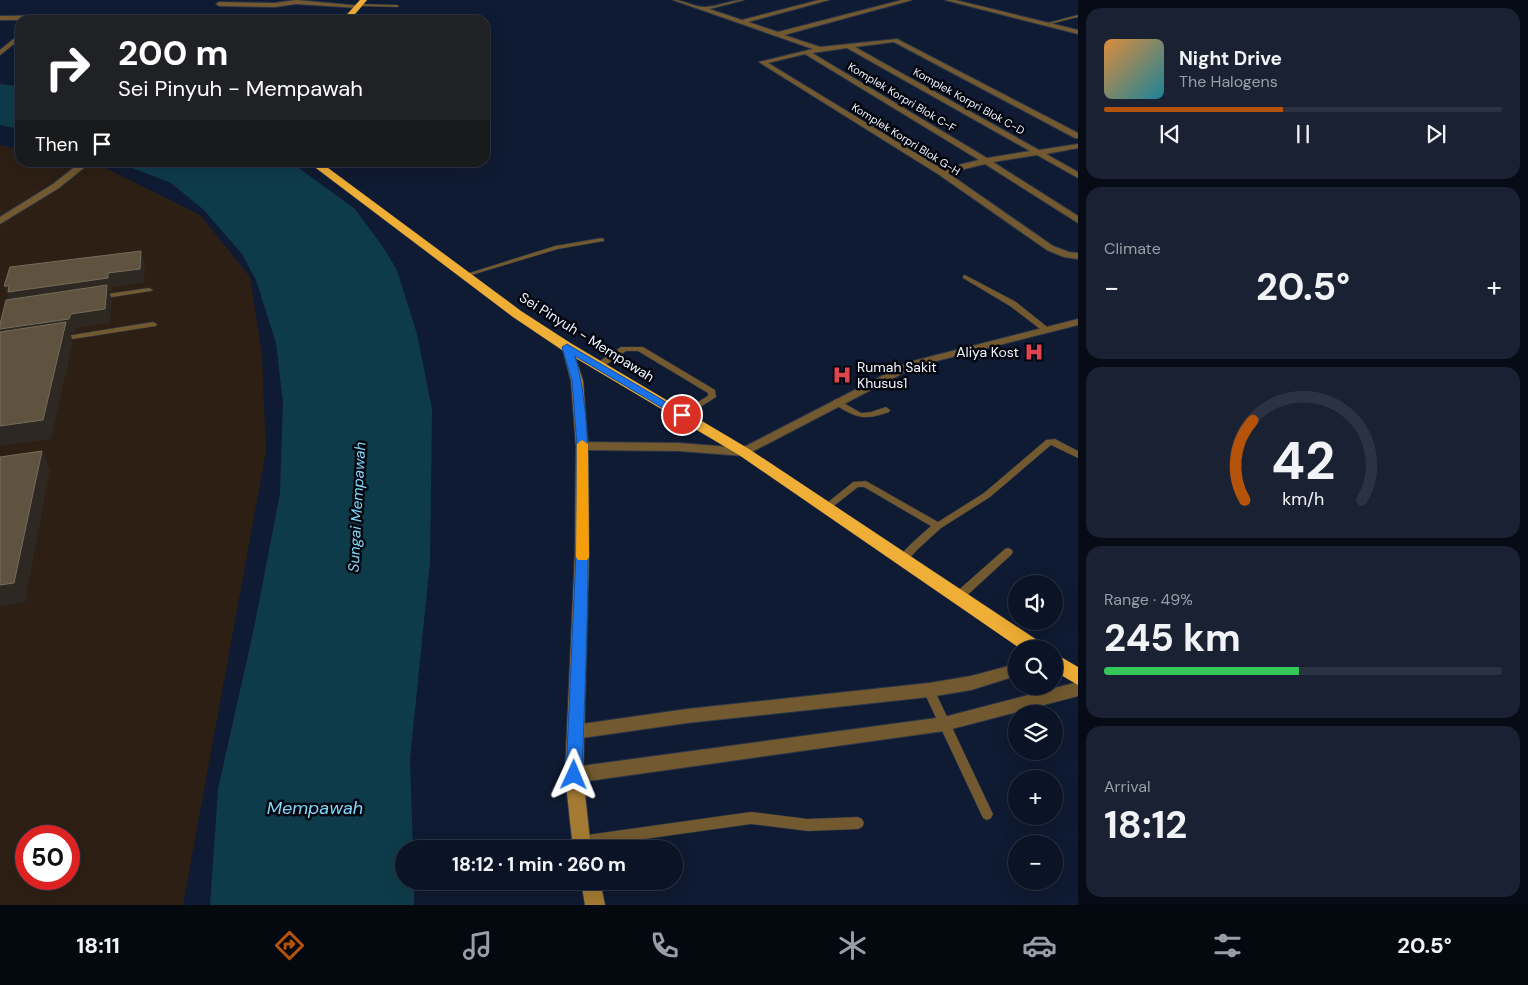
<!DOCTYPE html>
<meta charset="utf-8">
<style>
:root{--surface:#0b1426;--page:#192132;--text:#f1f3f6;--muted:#9a9ea7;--line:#2b3343;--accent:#b45309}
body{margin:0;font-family:"DM Sans",sans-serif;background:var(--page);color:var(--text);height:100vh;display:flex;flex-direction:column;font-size:19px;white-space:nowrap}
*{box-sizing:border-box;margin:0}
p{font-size:16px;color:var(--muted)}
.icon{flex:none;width:28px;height:28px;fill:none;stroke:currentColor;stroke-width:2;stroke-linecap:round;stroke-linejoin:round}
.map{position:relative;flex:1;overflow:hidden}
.drawer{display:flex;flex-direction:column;gap:8px;padding:8px;background:#060b15;width:450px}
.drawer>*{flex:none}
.top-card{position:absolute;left:15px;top:15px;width:475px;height:152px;border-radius:15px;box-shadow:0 5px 20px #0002,0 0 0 1px var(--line);background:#202124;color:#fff;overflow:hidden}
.tools{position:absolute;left:1008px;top:575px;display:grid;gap:10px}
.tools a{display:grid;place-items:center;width:55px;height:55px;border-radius:50%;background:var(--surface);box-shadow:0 5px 20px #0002,0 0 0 1px var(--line);font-size:25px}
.speed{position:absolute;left:15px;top:825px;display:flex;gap:10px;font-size:25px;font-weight:700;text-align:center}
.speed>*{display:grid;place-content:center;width:65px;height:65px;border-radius:50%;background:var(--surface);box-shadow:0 5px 20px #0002,0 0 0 1px var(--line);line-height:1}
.speed .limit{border:8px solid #d22;background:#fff;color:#111}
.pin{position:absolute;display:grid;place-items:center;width:42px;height:42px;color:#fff;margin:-21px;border:2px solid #fff;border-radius:50%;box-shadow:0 1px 5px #0007}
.me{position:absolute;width:55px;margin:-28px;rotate:1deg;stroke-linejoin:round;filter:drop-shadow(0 0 4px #0008)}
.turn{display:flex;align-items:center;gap:18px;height:105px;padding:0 20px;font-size:22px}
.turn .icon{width:65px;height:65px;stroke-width:2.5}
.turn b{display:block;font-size:35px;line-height:42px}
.then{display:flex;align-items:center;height:48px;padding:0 20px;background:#0003;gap:10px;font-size:19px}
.big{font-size:38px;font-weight:700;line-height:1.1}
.drawer .card{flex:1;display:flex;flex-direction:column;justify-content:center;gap:8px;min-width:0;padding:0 18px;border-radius:15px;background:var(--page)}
.drawer .dial{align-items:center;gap:0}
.dial svg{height:130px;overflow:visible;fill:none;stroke:var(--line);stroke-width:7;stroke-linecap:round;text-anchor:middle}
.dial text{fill:var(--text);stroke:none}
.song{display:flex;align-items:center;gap:15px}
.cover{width:60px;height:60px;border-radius:8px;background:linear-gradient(135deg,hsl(30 70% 55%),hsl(190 70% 35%))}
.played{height:5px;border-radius:2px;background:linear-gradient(90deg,var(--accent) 45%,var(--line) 45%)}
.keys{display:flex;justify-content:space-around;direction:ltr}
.heat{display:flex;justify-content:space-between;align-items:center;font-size:28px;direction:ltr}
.charge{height:8px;border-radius:4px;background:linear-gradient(90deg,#34c759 49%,var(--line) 0)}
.trip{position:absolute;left:395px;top:840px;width:288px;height:50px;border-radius:25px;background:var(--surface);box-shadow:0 5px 20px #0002,0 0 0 1px var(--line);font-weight:700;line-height:50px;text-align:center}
.tab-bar{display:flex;height:80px;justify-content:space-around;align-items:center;background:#04080f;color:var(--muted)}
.tab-bar .icon{width:35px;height:35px}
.tab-bar .selected{color:var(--accent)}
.tab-bar b{font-size:22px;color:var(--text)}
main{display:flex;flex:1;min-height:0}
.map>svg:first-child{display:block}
</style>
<main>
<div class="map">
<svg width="1078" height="905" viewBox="0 0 1078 905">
<rect width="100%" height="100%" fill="#0f1b32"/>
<!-- commercial -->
<path fill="#2d1f14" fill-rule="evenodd" d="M 0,145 L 20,149 L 20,162 L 82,163 L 106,168 L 200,215 L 250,277 L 262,355 L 266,451 L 183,905 L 0,905 ZM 26,836 L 69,836 L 69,879 L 26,879 Z"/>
<!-- water -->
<g fill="#0e3b4a">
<path d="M 0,84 L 20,86 L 20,129 L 0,125 Z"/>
<path d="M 119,163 L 292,163 L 355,209 L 383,247 L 397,270 L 417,334 L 432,409 L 430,562 L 410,759 L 413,849 L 404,849 L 404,881 L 414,881 L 414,905 L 210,905 L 218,789 L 254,628 L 280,493 L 283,402 L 276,343 L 256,280 L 242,254 L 204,210 L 171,183 Z"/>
</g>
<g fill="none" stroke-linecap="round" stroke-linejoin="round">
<!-- lane casing -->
<g stroke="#2a354a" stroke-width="1">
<g id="lane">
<path d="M 359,4 L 397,5 L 399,6 L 397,7 L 360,6 Z"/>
<path d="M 1078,15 L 1078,17 L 1046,25 L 1044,24 Z"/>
<path d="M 602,238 L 604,239 L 604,241 L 558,249 L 468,276 L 464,276 L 463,275 L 555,246 Z"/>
<path d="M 965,275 L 1016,302 L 1051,330 L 1047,332 L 1044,332 L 1010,306 L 963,278 L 963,276 Z"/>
<path d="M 149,288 L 153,290 L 151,291 L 100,299 L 96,297 L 100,295 Z"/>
<path d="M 153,322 L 157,324 L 156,326 L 60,341 L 56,339 L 60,337 Z"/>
<path d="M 621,347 L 643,347 L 715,390 L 716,397 L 685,417 L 679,417 L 678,415 L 679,413 L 708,396 L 708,393 L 638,351 L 626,351 L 603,367 L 597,367 L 596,365 L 597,363 Z"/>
<path d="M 837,399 L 861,413 L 871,412 L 886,407 L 890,410 L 889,412 C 864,421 856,418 834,404 L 833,402 L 834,400 Z"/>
<path d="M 1055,439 L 1078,451 L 1078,458 L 1051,445 L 990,497 L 941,528 L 918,549 L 906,562 L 900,562 L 898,559 C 907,546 920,536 931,526 L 864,487 L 858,487 L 830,509 L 824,509 L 822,507 L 853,482 L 866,481 L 938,522 L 984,493 L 1046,440 Z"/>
<path d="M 1008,548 L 1011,549 L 1013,552 L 1011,555 L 962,600 L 958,601 L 954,600 L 953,597 L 954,594 L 1005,549 Z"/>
<path d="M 929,685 L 933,687 L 991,810 L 993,814 L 991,818 L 987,820 L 983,818 L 923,690 L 925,687 Z"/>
<path d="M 751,812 L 808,819 L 858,817 L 862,819 L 864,823 L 862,827 L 858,829 L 808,831 L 751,824 L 580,848 L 575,846 L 574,842 L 575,838 L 580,836 Z"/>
</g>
</g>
<!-- street casing -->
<g stroke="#2a354a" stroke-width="2">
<g id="street">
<path d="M 296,0 L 362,6 L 359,8 L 296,4 L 275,7 L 219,6 L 216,4 L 219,2 L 275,3 Z"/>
<path d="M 673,0 C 684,0 694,7 704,7 C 718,7 730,0 744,0 L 709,9 L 742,20 L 819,0 L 829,0 L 748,22 L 778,32 L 902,0 L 912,0 L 784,35 L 820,47 L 897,39 L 1078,133 L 1078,138 L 1075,138 L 894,42 L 855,47 L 1039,150 L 1078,144 L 1078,148 L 1046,154 L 1078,172 L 1078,178 L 1037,155 L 993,162 L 1078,216 L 1078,223 L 985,164 L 948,173 L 1053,246 L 1069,252 L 1078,253 L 1078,259 L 1064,257 L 1047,250 L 938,174 L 759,62 L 813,49 ZM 847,48 L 1030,151 L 987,158 L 812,53 ZM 805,54 L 979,160 L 942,169 L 768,63 Z"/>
<path d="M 945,0 L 955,0 L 1078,30 L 1078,34 Z"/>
<path d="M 74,15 L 127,18 L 130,20 L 0,20 L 0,16 Z"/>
<path d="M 20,34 L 20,39 L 0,55 L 0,50 Z"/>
<path d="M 81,162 L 91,162 L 59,188 L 0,224 L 0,217 L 53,184 Z"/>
<path d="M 1078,319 L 1078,325 L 917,366 L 744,456 L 679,451 L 582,450 L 576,446 L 582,442 L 679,443 L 742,448 L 909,362 Z"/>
<path d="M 1016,664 L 1016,676 L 971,690 L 929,697 L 687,723 L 575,739 L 569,737 L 567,732 L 569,727 L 575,725 L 687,709 L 929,683 L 971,676 Z"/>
<path d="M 1078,682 L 1078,696 L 944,731 L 574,783 L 568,781 L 565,775 L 568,769 L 574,767 L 944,717 Z"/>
</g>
</g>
<!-- secondary casing -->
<g stroke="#2a354a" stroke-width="2">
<g id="secondary">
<path d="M 567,344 L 572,347 L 583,381 L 588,446 L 589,553 L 583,775 L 591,849 L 573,849 L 565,775 L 575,553 L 576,446 L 571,381 L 562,347 Z"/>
<path d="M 581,881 L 600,881 L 605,905 L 585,905 Z"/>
</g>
</g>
<!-- highway casing -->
<g stroke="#2a354a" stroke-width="1">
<g id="highway">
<path d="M 360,0 L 367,0 L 350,20 L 342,20 Z"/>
<path d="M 308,162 L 320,162 L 521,311 L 572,344 L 749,449 L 1043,644 L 1045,649 L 1021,649 L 739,455 L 562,350 L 513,317 Z"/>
<path d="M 1054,653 L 1078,667 L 1078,685 L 1054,671 Z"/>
</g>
</g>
<!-- lane -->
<use href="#lane" fill="#72592f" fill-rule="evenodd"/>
<!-- street -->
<use href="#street" fill="#72592f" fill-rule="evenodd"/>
<!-- secondary -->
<use href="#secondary" fill="#a57b34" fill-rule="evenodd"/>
<!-- highway -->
<use href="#highway" fill="#efae35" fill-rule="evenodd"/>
</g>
<!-- shaded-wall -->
<g fill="#2e2822">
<path d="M 141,251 L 145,264 L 144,283 L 113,287 L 112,291 L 109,292 L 112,299 L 110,323 L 76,328 L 75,332 L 70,333 L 73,341 L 51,439 L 0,446 L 0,329 L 9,300 L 4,286 L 108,273 Z"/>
<path d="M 42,451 L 50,470 L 25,602 L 0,607 L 0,585 Z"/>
</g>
<!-- building -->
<g fill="#5f523e" stroke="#766c5c">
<path d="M 141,251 L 140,269 L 108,273 L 108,278 L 8,292 L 9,286 L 4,286 L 10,267 Z"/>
<path d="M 107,285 L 105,309 L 71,314 L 69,319 L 0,329 L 0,324 L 6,300 Z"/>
<path d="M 66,322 L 43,420 L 0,426 L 0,332 Z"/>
<path d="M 42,451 L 14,583 L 0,585 L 0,457 Z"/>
</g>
<!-- route -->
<path fill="#1a73e8" stroke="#114b97" d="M 567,344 L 688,415 L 682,418 L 678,417 L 575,356 C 589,406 588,458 588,510 C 589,598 585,687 582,775 L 580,780 L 574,782 L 569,780 L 566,775 L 576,553 L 577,446 L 572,381 L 562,347 Z"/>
<!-- slow -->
<path fill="#f59e0b" d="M 582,440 L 588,444 L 589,557 L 587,560 L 578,560 L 576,557 L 577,444 Z"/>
<!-- icons -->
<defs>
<g id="hospital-bare" transform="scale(1.5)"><path d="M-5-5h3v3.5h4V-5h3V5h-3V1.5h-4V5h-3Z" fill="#e0444e" stroke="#03060f" stroke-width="2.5" paint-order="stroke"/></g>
</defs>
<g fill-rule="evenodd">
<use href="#hospital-bare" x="1034" y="352"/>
<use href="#hospital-bare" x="842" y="375"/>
</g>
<g text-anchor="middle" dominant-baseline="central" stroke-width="5" stroke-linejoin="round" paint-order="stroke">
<!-- far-street labels -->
<g font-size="11" fill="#eff4fe" stroke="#03060f">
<text transform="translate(902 97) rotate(31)">Komplek Korpri Blok C-F</text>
<text transform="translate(969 101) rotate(29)">Komplek Korpri Blok C-D</text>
<text transform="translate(906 139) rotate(32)">Komplek Korpri Blok G-H</text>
</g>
<!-- street labels -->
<g font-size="14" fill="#eff4fe" stroke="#03060f">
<text transform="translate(587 337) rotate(32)">Sei Pinyuh - Mempawah</text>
</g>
<!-- poi labels -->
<g font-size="14" fill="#eff4fe" stroke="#03060f" text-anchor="end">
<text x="1019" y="352">Aliya Kost</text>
<text x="857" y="367" text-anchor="start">Rumah Sakit<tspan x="857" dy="16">Khusus1</tspan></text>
</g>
<!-- water labels -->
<g font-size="15" font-style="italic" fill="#82d9f9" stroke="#03060f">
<text transform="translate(357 507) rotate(-87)">Sungai Mempawah</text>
</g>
<!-- near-water labels -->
<g font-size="18" font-style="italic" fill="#82d9f9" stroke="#03060f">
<text x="315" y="808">Mempawah</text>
</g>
</g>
</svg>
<div class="tools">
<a><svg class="icon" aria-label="sound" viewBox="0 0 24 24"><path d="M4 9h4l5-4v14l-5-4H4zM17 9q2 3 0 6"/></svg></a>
<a><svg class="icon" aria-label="search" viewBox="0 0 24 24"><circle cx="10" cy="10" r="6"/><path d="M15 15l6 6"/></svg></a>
<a><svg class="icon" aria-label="layers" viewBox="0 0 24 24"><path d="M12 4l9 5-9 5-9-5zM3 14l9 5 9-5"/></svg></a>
<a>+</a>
<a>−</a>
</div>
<div class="speed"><div class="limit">50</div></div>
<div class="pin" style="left:682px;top:415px;background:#d93025"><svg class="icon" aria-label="arrive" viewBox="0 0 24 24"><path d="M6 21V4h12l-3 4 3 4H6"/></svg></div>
<svg class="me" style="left:574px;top:775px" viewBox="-20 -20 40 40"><path d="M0-17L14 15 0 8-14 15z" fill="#1a73e8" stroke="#fff" stroke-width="4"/></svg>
<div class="trip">18:12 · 1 min · 260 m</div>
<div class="top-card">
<div class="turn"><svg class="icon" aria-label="right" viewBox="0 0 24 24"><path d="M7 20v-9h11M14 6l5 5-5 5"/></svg><div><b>200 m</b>Sei Pinyuh - Mempawah</div></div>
<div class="then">Then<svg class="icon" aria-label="arrive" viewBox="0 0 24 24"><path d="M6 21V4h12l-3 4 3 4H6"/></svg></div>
</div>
</div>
<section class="drawer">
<div class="card">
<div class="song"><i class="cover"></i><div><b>Night Drive</b><p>The Halogens</p></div></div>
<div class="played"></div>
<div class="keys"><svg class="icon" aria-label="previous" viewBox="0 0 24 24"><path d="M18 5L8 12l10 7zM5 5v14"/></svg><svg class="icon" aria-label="pause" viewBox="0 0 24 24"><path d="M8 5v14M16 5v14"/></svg><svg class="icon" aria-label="next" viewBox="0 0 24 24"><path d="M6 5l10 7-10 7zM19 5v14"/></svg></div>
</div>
<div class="card"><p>Climate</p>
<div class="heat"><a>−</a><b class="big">20.5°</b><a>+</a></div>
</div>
<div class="card dial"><svg viewBox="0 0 100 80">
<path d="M14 69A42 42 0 1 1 86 69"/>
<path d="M14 69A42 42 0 0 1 19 20" stroke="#b45309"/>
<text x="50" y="56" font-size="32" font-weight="700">42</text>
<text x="50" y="72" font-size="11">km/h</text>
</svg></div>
<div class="card"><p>Range · 49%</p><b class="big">245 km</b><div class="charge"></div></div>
<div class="card"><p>Arrival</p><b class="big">18:12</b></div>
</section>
</main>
<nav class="tab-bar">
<b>18:11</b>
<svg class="icon selected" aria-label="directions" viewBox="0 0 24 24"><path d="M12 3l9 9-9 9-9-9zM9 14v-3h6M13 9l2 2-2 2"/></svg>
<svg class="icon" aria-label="music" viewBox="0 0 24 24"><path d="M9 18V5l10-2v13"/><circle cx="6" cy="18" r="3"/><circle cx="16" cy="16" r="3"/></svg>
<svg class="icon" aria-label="phone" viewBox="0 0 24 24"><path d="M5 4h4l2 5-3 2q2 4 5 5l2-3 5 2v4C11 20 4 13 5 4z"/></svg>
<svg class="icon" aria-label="climate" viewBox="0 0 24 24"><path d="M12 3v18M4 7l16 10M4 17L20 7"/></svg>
<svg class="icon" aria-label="car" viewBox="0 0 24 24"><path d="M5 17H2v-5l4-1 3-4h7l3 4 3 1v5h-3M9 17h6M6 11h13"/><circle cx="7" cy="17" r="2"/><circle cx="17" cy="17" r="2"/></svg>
<svg class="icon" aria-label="filters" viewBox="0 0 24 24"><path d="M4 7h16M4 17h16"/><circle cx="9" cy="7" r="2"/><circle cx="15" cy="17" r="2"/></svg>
<b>20.5°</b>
</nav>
